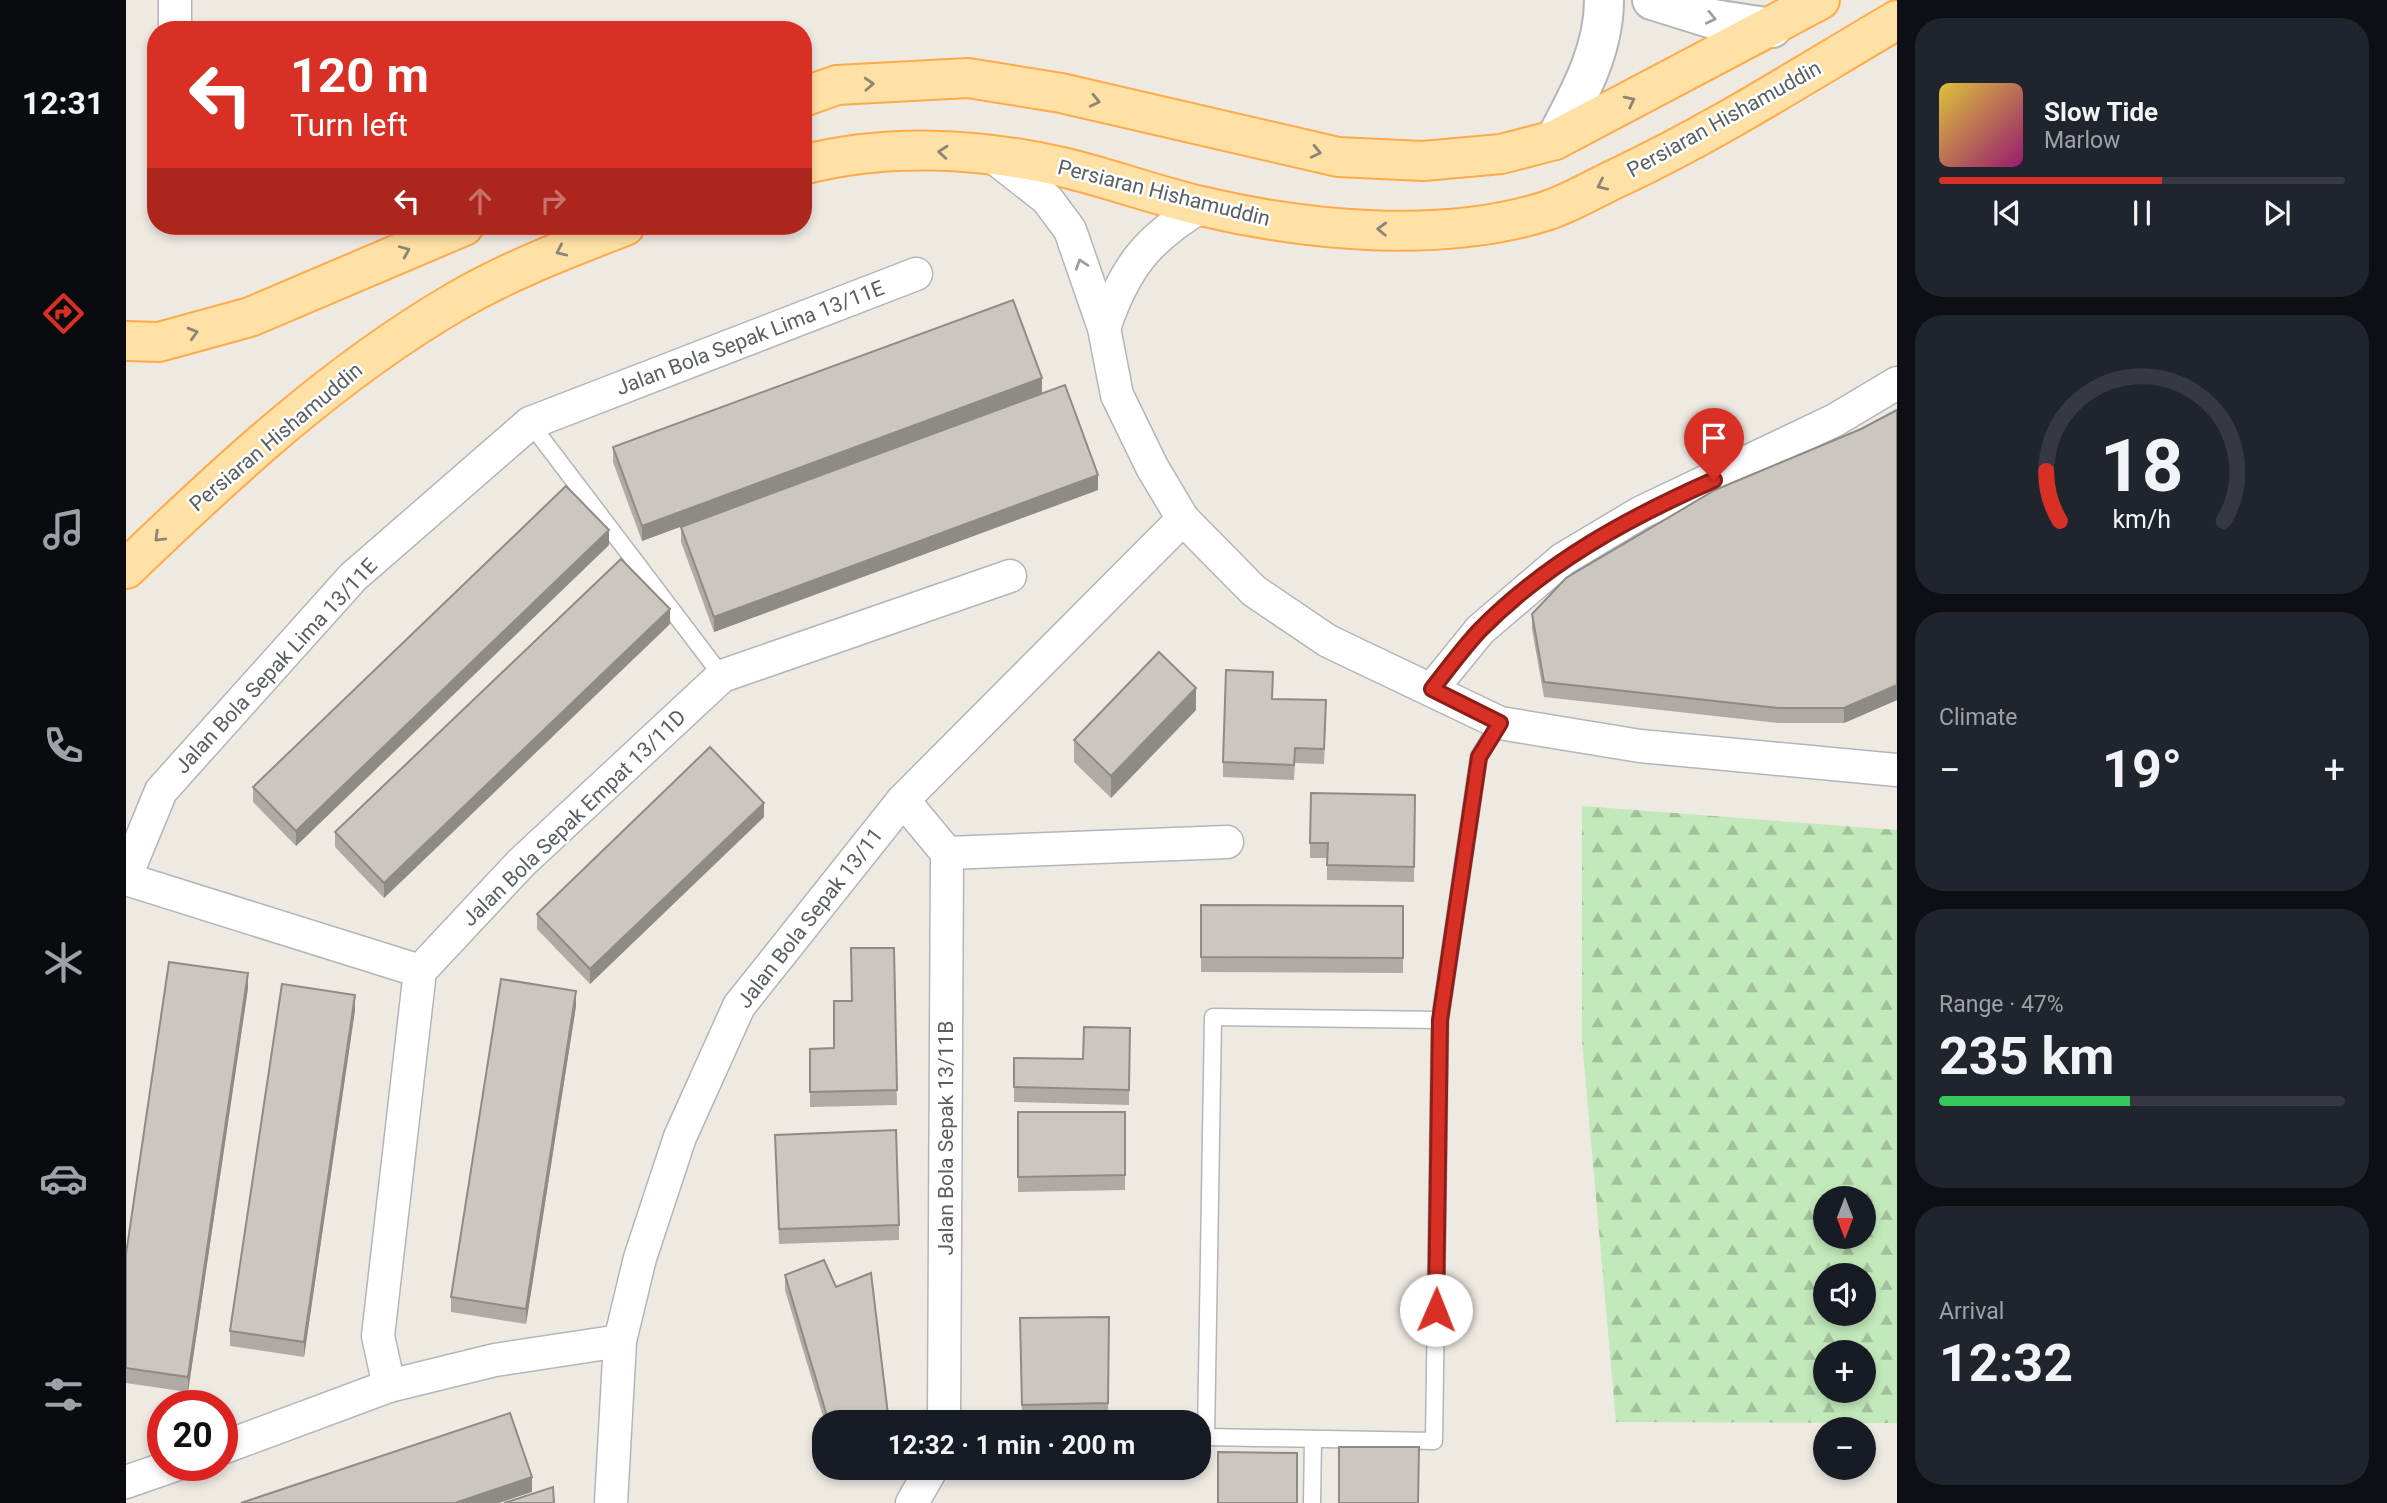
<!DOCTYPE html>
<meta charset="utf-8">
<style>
:root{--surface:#171b24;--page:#20242c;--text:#f1f3f6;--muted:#9ea1a6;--line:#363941;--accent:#d93025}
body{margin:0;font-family:Roboto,sans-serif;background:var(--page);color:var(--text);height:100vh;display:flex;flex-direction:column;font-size:26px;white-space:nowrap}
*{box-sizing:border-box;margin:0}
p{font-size:23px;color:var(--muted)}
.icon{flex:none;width:38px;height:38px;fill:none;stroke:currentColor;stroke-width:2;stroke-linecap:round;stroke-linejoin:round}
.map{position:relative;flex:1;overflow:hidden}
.side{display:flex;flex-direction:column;gap:18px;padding:18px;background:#0d0f14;width:490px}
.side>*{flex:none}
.guide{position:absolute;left:21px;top:21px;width:665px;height:214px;border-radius:28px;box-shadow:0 4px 10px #0003;background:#d93025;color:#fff;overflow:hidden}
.needle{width:46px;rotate:180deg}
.fabs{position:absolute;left:1687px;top:1186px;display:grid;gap:14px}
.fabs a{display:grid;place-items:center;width:63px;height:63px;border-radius:50%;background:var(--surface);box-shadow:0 4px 10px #0003;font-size:35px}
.speed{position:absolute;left:21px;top:1390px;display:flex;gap:14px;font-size:35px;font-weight:700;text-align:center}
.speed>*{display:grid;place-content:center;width:91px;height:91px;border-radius:50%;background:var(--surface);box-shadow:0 4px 10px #0003;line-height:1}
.speed .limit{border:10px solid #d22;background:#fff;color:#111}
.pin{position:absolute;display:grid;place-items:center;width:60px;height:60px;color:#fff;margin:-72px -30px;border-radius:50% 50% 50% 0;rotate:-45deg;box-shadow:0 0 7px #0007}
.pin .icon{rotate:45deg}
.me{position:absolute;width:77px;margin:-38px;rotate:1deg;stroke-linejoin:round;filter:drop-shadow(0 0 5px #0008)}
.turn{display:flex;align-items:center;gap:24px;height:147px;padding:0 28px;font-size:32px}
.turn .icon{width:91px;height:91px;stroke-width:2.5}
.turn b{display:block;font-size:49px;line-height:60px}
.lanes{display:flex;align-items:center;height:66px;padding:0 28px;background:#0003;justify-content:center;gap:35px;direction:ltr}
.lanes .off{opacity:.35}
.big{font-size:52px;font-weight:700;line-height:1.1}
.side .tile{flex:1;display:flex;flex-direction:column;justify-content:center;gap:10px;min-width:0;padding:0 24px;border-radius:28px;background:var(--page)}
.side .dial{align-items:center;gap:0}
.dial svg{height:182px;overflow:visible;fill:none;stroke:var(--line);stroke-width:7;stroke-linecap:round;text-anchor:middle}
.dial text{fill:var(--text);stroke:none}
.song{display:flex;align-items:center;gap:21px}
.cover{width:84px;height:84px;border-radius:10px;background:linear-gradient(135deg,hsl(50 70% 55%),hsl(320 70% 35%))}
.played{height:7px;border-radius:4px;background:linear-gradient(90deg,var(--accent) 55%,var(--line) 55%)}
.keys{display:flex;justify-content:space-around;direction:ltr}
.heat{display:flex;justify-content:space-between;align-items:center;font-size:38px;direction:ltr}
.charge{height:10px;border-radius:5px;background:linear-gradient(90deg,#34c759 47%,var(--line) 0)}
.trip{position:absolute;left:686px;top:1410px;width:399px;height:70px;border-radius:28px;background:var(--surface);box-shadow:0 4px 10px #0003;font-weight:700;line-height:70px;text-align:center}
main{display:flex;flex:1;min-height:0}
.menu{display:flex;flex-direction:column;width:126px;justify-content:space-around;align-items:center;background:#090b0e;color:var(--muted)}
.menu .icon{width:49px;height:49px}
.menu .on{color:var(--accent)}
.menu b{font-size:32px;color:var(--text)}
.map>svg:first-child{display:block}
</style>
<main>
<nav class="menu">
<b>12:31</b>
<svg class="icon on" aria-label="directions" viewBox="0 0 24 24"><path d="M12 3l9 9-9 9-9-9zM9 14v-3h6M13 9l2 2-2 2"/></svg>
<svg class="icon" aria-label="music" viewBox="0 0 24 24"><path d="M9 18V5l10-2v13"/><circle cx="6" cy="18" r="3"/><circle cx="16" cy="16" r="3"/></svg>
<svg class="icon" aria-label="phone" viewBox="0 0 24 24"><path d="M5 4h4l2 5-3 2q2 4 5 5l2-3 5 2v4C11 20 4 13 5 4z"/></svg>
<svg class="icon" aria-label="climate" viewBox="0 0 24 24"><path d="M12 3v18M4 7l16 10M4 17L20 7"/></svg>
<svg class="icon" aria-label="car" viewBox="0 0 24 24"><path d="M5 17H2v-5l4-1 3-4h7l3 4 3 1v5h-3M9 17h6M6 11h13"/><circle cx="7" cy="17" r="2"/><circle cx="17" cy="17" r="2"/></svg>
<svg class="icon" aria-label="filters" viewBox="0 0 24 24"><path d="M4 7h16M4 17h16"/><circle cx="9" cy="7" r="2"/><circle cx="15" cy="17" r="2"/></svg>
</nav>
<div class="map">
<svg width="1771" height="1503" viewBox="0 0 1771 1503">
<defs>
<pattern id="forest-firs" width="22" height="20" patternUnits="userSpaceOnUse" patternTransform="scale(1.75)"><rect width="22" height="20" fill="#c2e9ba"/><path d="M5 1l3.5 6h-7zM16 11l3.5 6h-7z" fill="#a1c09b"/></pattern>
</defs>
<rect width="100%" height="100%" fill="#eee9e1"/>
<!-- forest -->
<path fill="url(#forest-firs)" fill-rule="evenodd" d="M 1456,806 L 1771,830 L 1771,1423 L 1490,1422 L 1456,1040 ZM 1699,1199 L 1738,1199 L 1738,1237 L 1699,1237 ZM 1699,1276 L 1738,1276 L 1738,1314 L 1699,1314 ZM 1699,1353 L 1738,1353 L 1738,1391 L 1699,1391 Z"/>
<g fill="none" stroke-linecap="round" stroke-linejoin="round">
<!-- service casing -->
<g stroke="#b2b6ba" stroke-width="19">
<g id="service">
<path d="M 404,423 L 596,676"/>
<path d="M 1314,1020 L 1087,1017 L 1080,1437 L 1308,1441 L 1314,1020 L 1353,756 L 1374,723"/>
<path d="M 1186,1503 L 1187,1439"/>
</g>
</g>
<!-- minor casing -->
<g stroke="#b2b6ba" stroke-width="35">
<g id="minor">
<path d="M 49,30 L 49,0"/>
<path d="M 866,156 L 921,199 L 944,230 L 978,328 L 991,395 L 1026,467 L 1057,519 L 1128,591 L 1202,641 L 1374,723 L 1514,746 L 1771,770"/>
<path d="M 978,328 C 999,267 1021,239 1076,206"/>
<path d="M 1306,689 L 1354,630 L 1437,559 L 1514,513 L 1709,420 L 1771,383"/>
<path d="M 777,800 L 821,853"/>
<path d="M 821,853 L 1101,842"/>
<path d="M 0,876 L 35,791 L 227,577 L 404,423 L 790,274"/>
<path d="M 0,879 L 294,971"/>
<path d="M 263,1386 L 252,1336 L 294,971 L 395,863 L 596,676 L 884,576"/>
<path d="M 818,1423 L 821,853"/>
<path d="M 96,1448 L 263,1386 L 369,1360 L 494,1341"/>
<path d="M 0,1482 L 49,1465"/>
<path d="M 485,1503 L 494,1341 L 514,1258 L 554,1137 L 613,1006 L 777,800 L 1057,519"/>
<path d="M 786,1503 L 806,1468"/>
</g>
</g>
<!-- tertiary casing -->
<g stroke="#b2b6ba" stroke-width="42">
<g id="tertiary">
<path d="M 1526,0 L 1587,19 L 1646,28"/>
<path d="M 1429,140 C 1452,96 1478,52 1478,0"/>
</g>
</g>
<!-- primary casing -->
<g stroke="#ffab49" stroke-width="42">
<g id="primary">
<path d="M 677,97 L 711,85 L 842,78 L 935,93 L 1212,157 L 1297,161 L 1375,154 L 1429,140 L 1694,0"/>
<path d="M 677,165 C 760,143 853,148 936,167 C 983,178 1028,195 1075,206 C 1180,231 1316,244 1420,211 C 1445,203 1469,188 1493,177 C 1589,132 1679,74 1771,20"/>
<path d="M 0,341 L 33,342 L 124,317 L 338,226"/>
<path d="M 0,569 C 102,471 206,374 329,302 C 382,271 442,248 499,226"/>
</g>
</g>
<!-- service -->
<use href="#service" stroke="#fff" stroke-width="16"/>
<!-- minor -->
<use href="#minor" stroke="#fff" stroke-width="32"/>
<!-- tertiary -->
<use href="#tertiary" stroke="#fff" stroke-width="38"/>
<!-- primary -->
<use href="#primary" stroke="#ffe0a5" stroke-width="38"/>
</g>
<!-- wall -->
<g fill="#afaaa5">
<path d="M 916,393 L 516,541 L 487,462 L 487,447 Z"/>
<path d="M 1771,410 L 1771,700 L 1718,723 L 1652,723 L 1418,697 L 1406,629 L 1406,614 L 1735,429 Z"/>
<path d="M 972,490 L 588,632 L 555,542 L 555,527 Z"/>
<path d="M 483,545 L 170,846 L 127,802 L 127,787 Z"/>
<path d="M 544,624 L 258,898 L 209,847 L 209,832 Z"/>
<path d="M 1147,699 L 1200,715 L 1198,764 L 1169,763 L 1168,780 L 1097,777 L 1097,762 Z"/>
<path d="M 1070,710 L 985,798 L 948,762 L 948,740 Z"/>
<path d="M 1289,795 L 1288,882 L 1201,880 L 1201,858 L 1184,858 L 1184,843 Z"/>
<path d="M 638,817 L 464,984 L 411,929 L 411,914 Z"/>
<path d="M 1075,905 L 1277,906 L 1277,973 L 1075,972 Z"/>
<path d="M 768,948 L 771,1105 L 684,1107 L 684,1049 L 708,1048 L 726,1001 Z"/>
<path d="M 122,988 L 62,1392 L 0,1383 L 0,1254 Z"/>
<path d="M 450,1006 L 400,1324 L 325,1312 L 325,1297 Z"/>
<path d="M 229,1010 L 178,1357 L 104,1346 L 104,1331 Z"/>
<path d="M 1004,1028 L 1003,1105 L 888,1102 L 888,1058 L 957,1059 Z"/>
<path d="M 892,1112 L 999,1112 L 999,1190 L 892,1192 Z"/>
<path d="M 649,1135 L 773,1225 L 773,1240 L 653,1244 Z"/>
<path d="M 659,1275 L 710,1287 L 763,1423 L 699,1423 L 659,1290 Z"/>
<path d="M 983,1317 L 982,1418 L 896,1420 L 894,1318 Z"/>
</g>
<!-- shaded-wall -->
<g fill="#8e8b86">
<path d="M 916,378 L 916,393 L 516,541 L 516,526 Z"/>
<path d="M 972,475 L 972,490 L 588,632 L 588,617 Z"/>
<path d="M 483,530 L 483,545 L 170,846 L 170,831 Z"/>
<path d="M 544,609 L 544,624 L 258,898 L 258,883 Z"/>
<path d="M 1771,685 L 1771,700 L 1718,723 L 1718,708 Z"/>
<path d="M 1070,688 L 1070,710 L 985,798 L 985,776 Z"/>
<path d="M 638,803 L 638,817 L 464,984 L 464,969 Z"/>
<path d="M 122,973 L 122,988 L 62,1392 L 62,1377 Z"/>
<path d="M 450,991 L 450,1006 L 400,1324 L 400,1309 Z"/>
<path d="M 229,995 L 229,1010 L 178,1357 L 178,1342 Z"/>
<path d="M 406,1477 L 406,1492 L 373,1503 L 329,1503 Z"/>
</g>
<!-- building -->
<g fill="#cbc6c0" stroke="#8e8b86" stroke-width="2">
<path d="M 887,300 L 916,378 L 516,526 L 487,447 Z"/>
<path d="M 939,385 L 972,475 L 588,617 L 555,527 Z"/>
<path d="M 1771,410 L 1771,685 L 1718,708 L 1652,708 L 1418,682 L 1406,614 L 1440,578 L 1589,490 L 1735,429 Z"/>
<path d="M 440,486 L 483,530 L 170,831 L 127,787 Z"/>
<path d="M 495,559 L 544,609 L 258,883 L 209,832 Z"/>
<path d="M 1033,652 L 1070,688 L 985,776 L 948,740 Z"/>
<path d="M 1100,670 L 1147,672 L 1146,699 L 1200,700 L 1198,749 L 1169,748 L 1168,765 L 1097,762 Z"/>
<path d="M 584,747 L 638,803 L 464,969 L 411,914 Z"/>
<path d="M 1185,793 L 1289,795 L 1288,867 L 1201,865 L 1202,843 L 1184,843 Z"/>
<path d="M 1075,905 L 1277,906 L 1277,958 L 1075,957 Z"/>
<path d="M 725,948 L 768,948 L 771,1090 L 684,1092 L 684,1049 L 708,1048 L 708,1001 L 726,1001 Z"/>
<path d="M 43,962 L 122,973 L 62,1377 L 0,1368 L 0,1254 Z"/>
<path d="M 375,979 L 450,991 L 400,1309 L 325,1297 Z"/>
<path d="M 156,984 L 229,995 L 178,1342 L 104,1331 Z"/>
<path d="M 958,1027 L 1004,1028 L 1003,1090 L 888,1087 L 888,1058 L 957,1059 Z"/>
<path d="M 892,1112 L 999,1112 L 999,1175 L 892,1177 Z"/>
<path d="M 770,1130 L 773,1225 L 653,1229 L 649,1135 Z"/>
<path d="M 698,1260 L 710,1287 L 745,1273 L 763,1423 L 703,1423 L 659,1275 Z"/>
<path d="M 983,1317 L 982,1403 L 896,1405 L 894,1318 Z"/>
<path d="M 384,1413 L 406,1477 L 329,1503 L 115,1503 Z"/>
<path d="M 1213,1447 L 1293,1447 L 1292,1503 L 1213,1503 Z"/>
<path d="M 1092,1452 L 1171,1453 L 1171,1503 L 1092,1503 Z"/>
<path d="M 427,1487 L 428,1503 L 378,1503 Z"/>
</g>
<!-- one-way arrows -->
<defs><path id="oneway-chevron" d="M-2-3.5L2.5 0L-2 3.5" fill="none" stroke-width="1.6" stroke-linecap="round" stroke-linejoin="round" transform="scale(1.75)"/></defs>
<g stroke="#9ba0a1">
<use href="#oneway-chevron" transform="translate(1585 18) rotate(12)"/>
<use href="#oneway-chevron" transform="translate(955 264) rotate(-108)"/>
</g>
<g stroke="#8b8677">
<use href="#oneway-chevron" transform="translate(743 84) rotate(-3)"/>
<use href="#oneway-chevron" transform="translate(969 101) rotate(13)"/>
<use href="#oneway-chevron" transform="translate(1504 101) rotate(-27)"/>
<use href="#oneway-chevron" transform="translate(817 152) rotate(-175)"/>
<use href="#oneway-chevron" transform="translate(1190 152) rotate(13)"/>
<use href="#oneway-chevron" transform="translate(1476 185) rotate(155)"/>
<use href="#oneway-chevron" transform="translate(1256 229) rotate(-178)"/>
<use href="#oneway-chevron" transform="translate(279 251) rotate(-23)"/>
<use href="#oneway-chevron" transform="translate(435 251) rotate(155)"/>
<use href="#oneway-chevron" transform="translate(67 333) rotate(-16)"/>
<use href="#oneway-chevron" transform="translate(33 537) rotate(136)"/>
</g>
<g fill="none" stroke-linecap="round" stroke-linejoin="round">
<!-- route casing -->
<g stroke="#8d1f18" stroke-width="18">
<path id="route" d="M 1310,1310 L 1314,1020 L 1353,757 L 1374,723 L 1306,689 C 1322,669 1337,648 1354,630 C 1421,562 1502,518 1588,480"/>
</g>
<!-- route -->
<use href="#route" stroke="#d93025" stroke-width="12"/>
</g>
<g text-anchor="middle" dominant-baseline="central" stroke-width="5" stroke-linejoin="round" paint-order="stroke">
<!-- street labels -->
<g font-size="21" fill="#596063" stroke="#fff">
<text transform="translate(1598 119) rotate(-29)">Persiaran Hishamuddin</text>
<text transform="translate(1038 193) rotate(14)">Persiaran Hishamuddin</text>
<text transform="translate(624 338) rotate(-21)">Jalan Bola Sepak Lima 13/11E</text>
<text transform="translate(150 437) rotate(-40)">Persiaran Hishamuddin</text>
<text transform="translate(150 666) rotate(-47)">Jalan Bola Sepak Lima 13/11E</text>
<text transform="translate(448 818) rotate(-44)">Jalan Bola Sepak Empat 13/11D</text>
<text transform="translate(684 918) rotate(-52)">Jalan Bola Sepak 13/11</text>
<text transform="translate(820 1138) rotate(-90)">Jalan Bola Sepak 13/11B</text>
</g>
</g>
</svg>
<div class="fabs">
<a><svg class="needle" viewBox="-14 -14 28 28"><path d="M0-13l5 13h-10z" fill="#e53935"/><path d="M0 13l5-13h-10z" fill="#9ea1a6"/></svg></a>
<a><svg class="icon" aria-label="sound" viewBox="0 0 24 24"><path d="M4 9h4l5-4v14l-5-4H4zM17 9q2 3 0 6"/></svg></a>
<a>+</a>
<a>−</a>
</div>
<div class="speed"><div class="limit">20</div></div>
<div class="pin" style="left:1588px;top:480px;background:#d93025"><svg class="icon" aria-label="arrive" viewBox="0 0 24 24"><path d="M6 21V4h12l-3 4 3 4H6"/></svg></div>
<svg class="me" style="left:1310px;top:1310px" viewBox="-20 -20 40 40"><circle r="19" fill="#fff"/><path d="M0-13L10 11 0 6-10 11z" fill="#d93025"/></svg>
<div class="trip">12:32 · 1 min · 200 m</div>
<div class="guide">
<div class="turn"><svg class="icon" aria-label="left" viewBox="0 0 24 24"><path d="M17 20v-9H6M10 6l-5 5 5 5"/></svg><div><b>120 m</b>Turn left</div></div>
<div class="lanes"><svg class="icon" aria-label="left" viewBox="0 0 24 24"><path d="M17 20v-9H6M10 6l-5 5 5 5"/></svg><svg class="icon off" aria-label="ahead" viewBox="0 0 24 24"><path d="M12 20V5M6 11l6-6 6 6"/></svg><svg class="icon off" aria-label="right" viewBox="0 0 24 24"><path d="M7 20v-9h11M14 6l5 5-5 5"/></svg></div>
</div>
</div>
<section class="side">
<div class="tile">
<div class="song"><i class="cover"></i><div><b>Slow Tide</b><p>Marlow</p></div></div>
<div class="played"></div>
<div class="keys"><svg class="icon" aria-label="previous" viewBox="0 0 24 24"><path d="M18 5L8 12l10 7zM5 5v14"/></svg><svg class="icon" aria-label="pause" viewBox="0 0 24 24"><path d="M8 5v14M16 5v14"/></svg><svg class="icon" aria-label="next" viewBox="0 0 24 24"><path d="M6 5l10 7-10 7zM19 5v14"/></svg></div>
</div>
<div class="tile dial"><svg viewBox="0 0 100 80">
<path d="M14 69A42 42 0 1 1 86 69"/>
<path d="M14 69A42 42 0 0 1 8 47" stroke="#d93025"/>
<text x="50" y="56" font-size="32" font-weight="700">18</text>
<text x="50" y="72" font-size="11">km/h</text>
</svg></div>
<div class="tile"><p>Climate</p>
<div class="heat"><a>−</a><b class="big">19°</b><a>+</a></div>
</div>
<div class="tile"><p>Range · 47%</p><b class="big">235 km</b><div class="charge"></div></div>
<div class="tile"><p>Arrival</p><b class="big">12:32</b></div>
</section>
</main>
